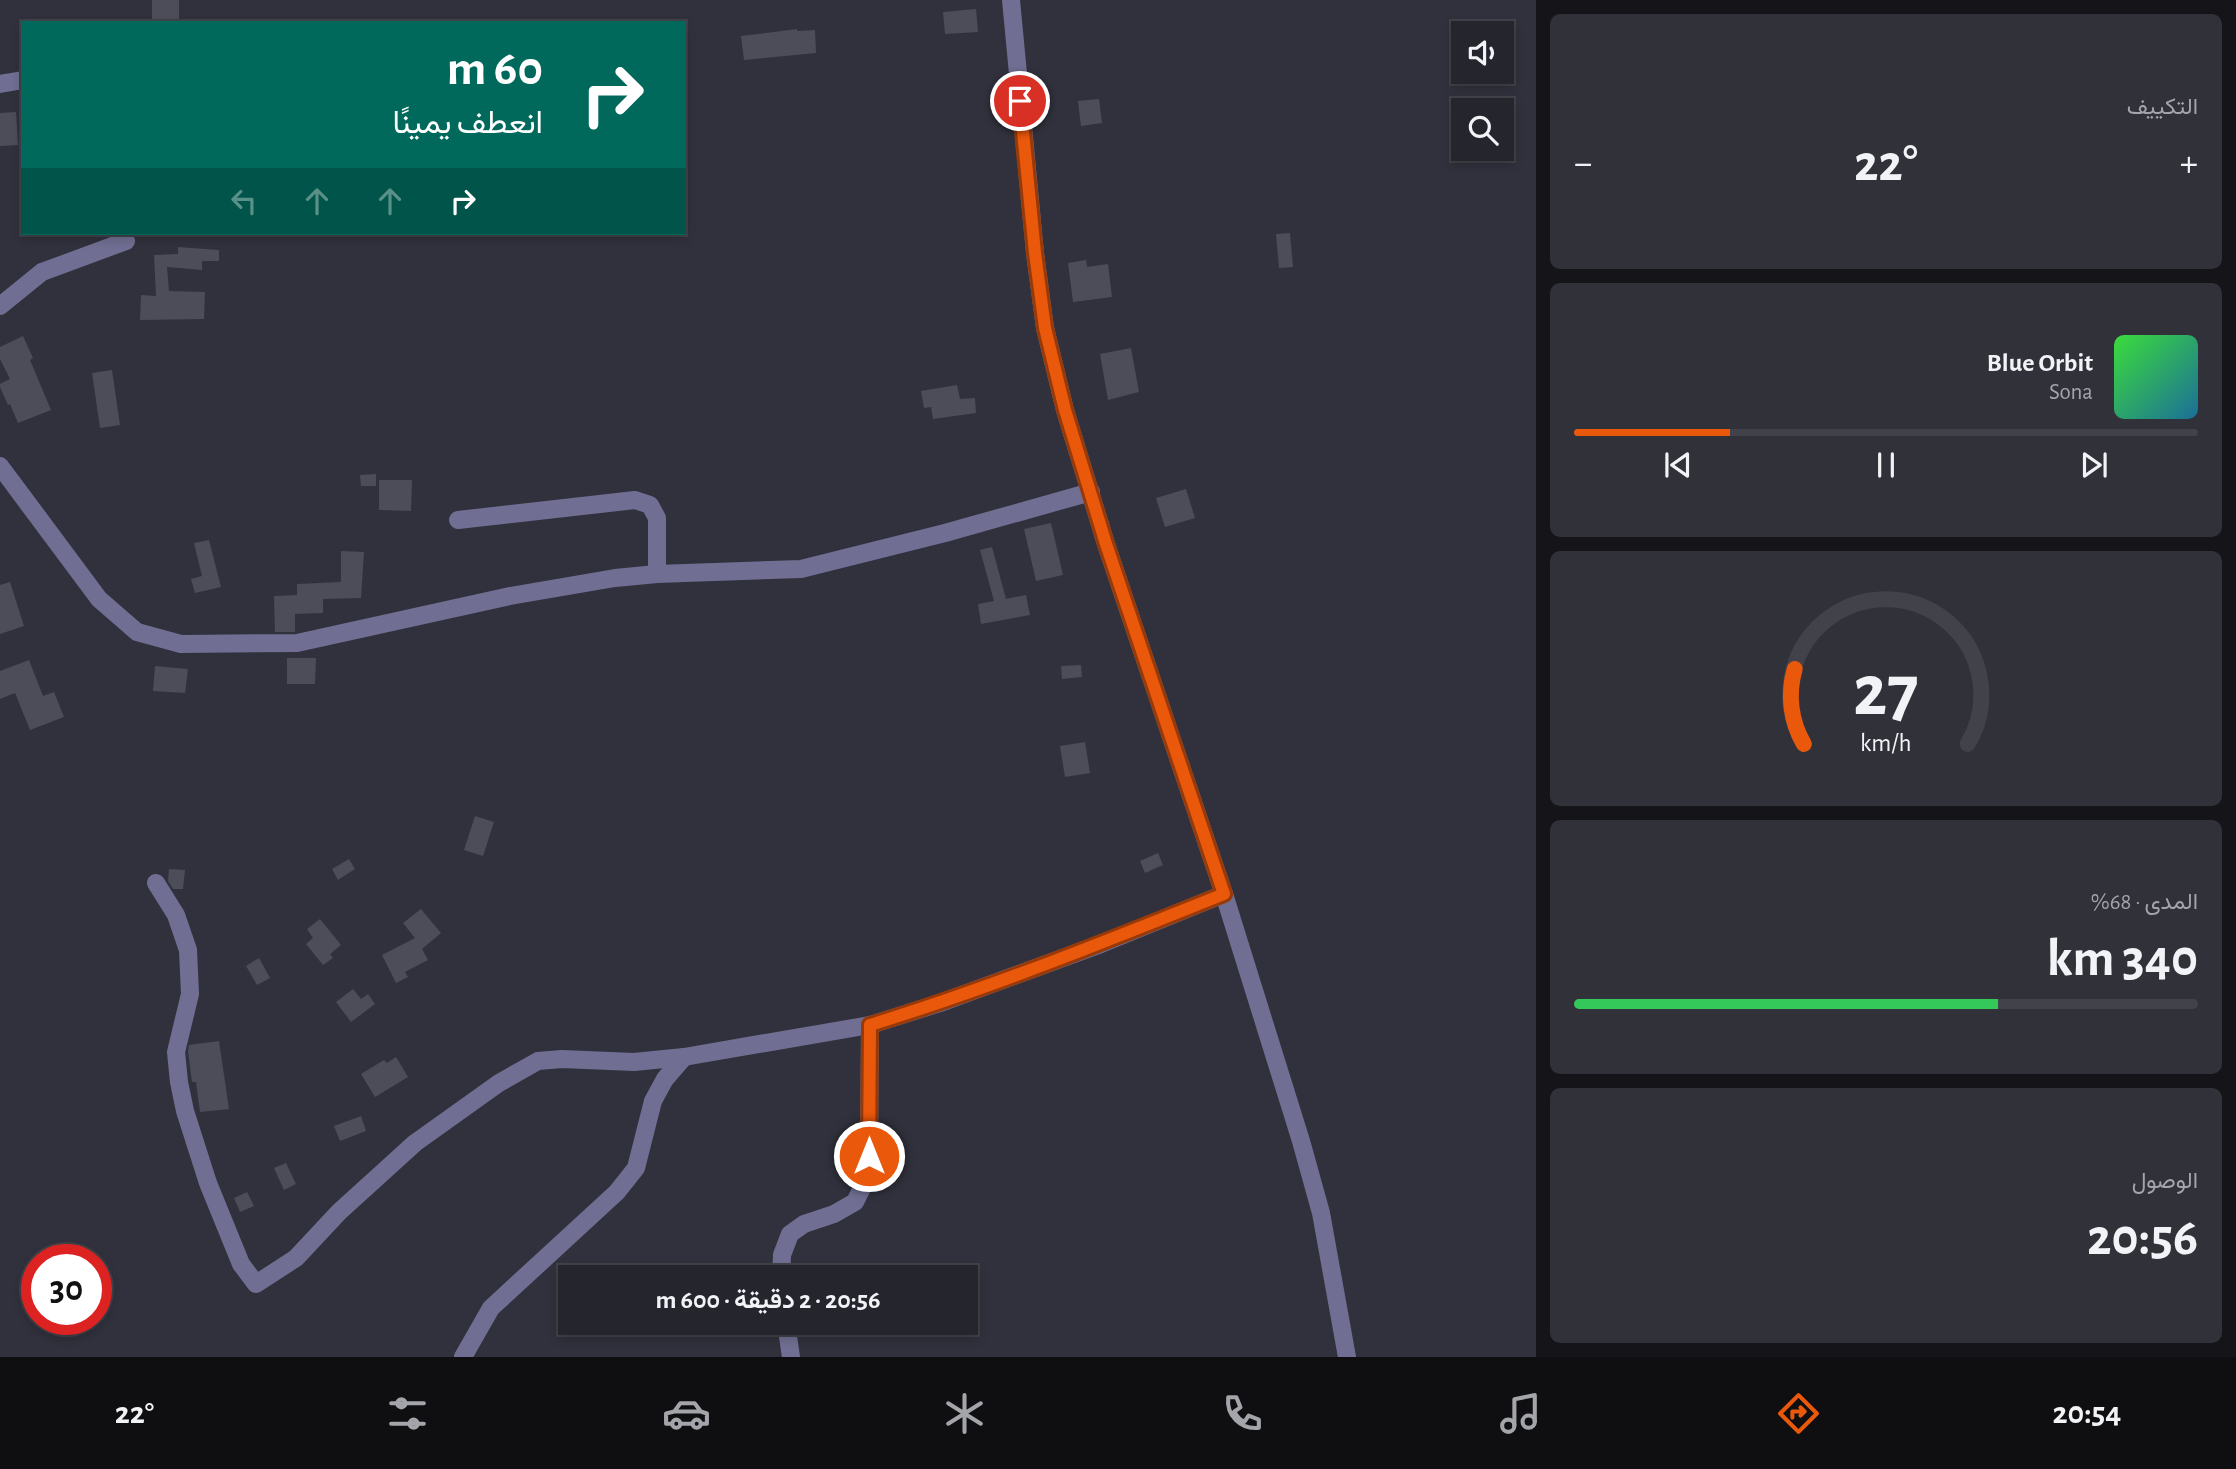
<!DOCTYPE html>
<html lang="ar">
<meta charset="utf-8">
<style>
:root{--surface:#25252e;--page:#31313a;--text:#f1f3f6;--muted:#a3a5aa;--line:#42424a;--accent:#ea580c}
body{margin:0;font-family:"Alegreya Sans",Vazirmatn,sans-serif;background:var(--page);color:var(--text);direction:rtl;height:100vh;display:flex;flex-direction:column;font-size:26px;white-space:nowrap}
*{box-sizing:border-box;margin:0}
p{font-size:23px;color:var(--muted)}
.icon{flex:none;width:38px;height:38px;fill:none;stroke:currentColor;stroke-width:2;stroke-linecap:round;stroke-linejoin:round}
.map{position:relative;flex:1;overflow:hidden;direction:ltr}
.details{display:flex;flex-direction:column;gap:14px;padding:14px;background:#141419;width:700px}
.details>*{flex:none}
.top-card{position:absolute;left:21px;top:21px;width:665px;height:214px;border-radius:0px;box-shadow:0 4px 10px #0003,0 0 0 2px var(--line);direction:rtl;background:#00695c;color:#fff;overflow:hidden}
.controls{position:absolute;left:1451px;top:21px;display:grid;gap:14px}
.controls a{display:grid;place-items:center;width:63px;height:63px;border-radius:0px;background:var(--surface);box-shadow:0 4px 10px #0003,0 0 0 2px var(--line);font-size:35px}
.speed{position:absolute;left:21px;top:1244px;display:flex;gap:14px;font-size:35px;font-weight:700;text-align:center}
.speed>*{display:grid;place-content:center;width:91px;height:91px;border-radius:50%;background:var(--surface);box-shadow:0 4px 10px #0003,0 0 0 2px var(--line);line-height:1}
.speed .limit{border:10px solid #d22;background:#fff;color:#111}
.pin{position:absolute;display:grid;place-items:center;width:60px;height:60px;color:#fff;margin:-30px;border:4px solid #fff;border-radius:50%;box-shadow:0 2px 7px #0007}
.me{position:absolute;width:77px;margin:-38px;rotate:0deg;stroke-linejoin:round;filter:drop-shadow(0 0 5px #0008)}
.turn{display:flex;align-items:center;gap:24px;height:147px;padding:0 28px;font-size:32px}
.turn .icon{width:91px;height:91px;stroke-width:2.5}
.turn b{display:block;font-size:49px;line-height:60px}
.lanes{display:flex;align-items:center;height:66px;padding:0 28px;background:#0003;justify-content:center;gap:35px;direction:ltr}
.lanes .off{opacity:.35}
.big{font-size:52px;font-weight:600;line-height:1.1}
.details .card{flex:1;display:flex;flex-direction:column;justify-content:center;gap:10px;min-width:0;padding:0 24px;border-radius:10px;background:var(--page)}
.details .dial{align-items:center;gap:0}
.dial svg{height:182px;overflow:visible;fill:none;stroke:var(--line);stroke-width:7;stroke-linecap:round;text-anchor:middle}
.dial text{fill:var(--text);stroke:none}
.song{display:flex;align-items:center;gap:21px}
.cover{width:84px;height:84px;border-radius:10px;background:linear-gradient(135deg,hsl(120 70% 55%),hsl(200 70% 35%))}
.played{height:7px;border-radius:4px;background:linear-gradient(90deg,var(--accent) 25%,var(--line) 25%)}
.keys{display:flex;justify-content:space-around;direction:ltr}
.heat{display:flex;justify-content:space-between;align-items:center;font-size:38px;direction:ltr}
.charge{height:10px;border-radius:5px;background:linear-gradient(90deg,#34c759 68%,var(--line) 0)}
.trip{position:absolute;left:558px;top:1265px;width:420px;height:70px;border-radius:0px;background:var(--surface);box-shadow:0 4px 10px #0003,0 0 0 2px var(--line);font-weight:600;line-height:70px;text-align:center;direction:rtl}
.tab-bar{display:flex;height:112px;justify-content:space-around;align-items:center;background:#0f0f12;color:var(--muted)}
.tab-bar .icon{width:49px;height:49px}
.tab-bar .on{color:var(--accent)}
.tab-bar b{font-size:32px;color:var(--text)}
main{display:flex;flex:1;min-height:0}
.map>svg:first-child{display:block}
</style>
<main>
<section class="details">
<div class="card"><p>التكييف</p>
<div class="heat"><a>−</a><b class="big">22°</b><a>+</a></div>
</div>
<div class="card">
<div class="song"><i class="cover"></i><div><b>Blue Orbit</b><p>Sona</p></div></div>
<div class="played"></div>
<div class="keys"><svg class="icon" aria-label="previous" viewBox="0 0 24 24"><path d="M18 5L8 12l10 7zM5 5v14"/></svg><svg class="icon" aria-label="pause" viewBox="0 0 24 24"><path d="M8 5v14M16 5v14"/></svg><svg class="icon" aria-label="next" viewBox="0 0 24 24"><path d="M6 5l10 7-10 7zM19 5v14"/></svg></div>
</div>
<div class="card dial"><svg viewBox="0 0 100 80">
<path d="M14 69A42 42 0 1 1 86 69"/>
<path d="M14 69A42 42 0 0 1 10 36" stroke="#ea580c"/>
<text x="50" y="56" font-size="32" font-weight="700">27</text>
<text x="50" y="72" font-size="11">km/h</text>
</svg></div>
<div class="card"><p>المدى · 68%</p><b class="big">340 km</b><div class="charge"></div></div>
<div class="card"><p>الوصول</p><b class="big">20:56</b></div>
</section>
<div class="map">
<svg width="1536" height="1357" viewBox="0 0 1536 1357">
<rect width="100%" height="100%" fill="#31313d"/>
<!-- building -->
<g fill="#4d4d5a">
<rect x="152" y="0" width="27" height="23"/>
<path d="M 976,9 L 978,32 L 945,34 L 943,12 Z"/>
<path d="M 797,29 L 797,31 L 815,30 L 816,53 L 744,60 L 741,36 Z"/>
<path d="M 1099,99 L 1102,123 L 1081,126 L 1078,101 Z"/>
<path d="M 16,112 L 18,145 L 0,146 L 0,113 Z"/>
<path d="M 1290,233 L 1293,267 L 1279,268 L 1276,234 Z"/>
<path d="M 178,247 L 219,250 L 219,261 L 202,261 L 202,270 L 167,267 L 169,291 L 205,292 L 204,319 L 140,320 L 141,295 L 156,296 L 154,255 L 178,254 Z"/>
<path d="M 1086,260 L 1087,267 L 1108,264 L 1112,297 L 1073,302 L 1068,263 Z"/>
<path d="M 23,336 L 33,358 L 30,360 L 51,410 L 18,423 L 10,404 L 8,405 L 0,387 L 0,384 L 10,379 L 0,359 L 0,347 Z"/>
<path d="M 1131,348 L 1139,392 L 1108,400 L 1100,354 Z"/>
<path d="M 112,370 L 120,425 L 100,428 L 92,373 Z"/>
<path d="M 957,385 L 960,399 L 975,398 L 976,413 L 933,419 L 931,407 L 924,408 L 921,391 Z"/>
<path d="M 376,474 L 376,486 L 361,486 L 360,475 Z"/>
<path d="M 379,480 L 412,480 L 411,511 L 379,510 Z"/>
<path d="M 1186,489 L 1195,518 L 1165,527 L 1156,498 Z"/>
<path d="M 1051,523 L 1063,575 L 1036,581 L 1024,529 Z"/>
<path d="M 209,540 L 221,587 L 195,593 L 191,579 L 202,576 L 194,543 Z"/>
<path d="M 992,547 L 1006,599 L 1026,595 L 1030,615 L 981,624 L 978,604 L 994,601 L 980,550 Z"/>
<path d="M 341,551 L 364,552 L 361,598 L 323,599 L 323,613 L 295,614 L 295,632 L 275,632 L 274,596 L 297,595 L 297,584 L 341,582 Z"/>
<path d="M 10,582 L 24,626 L 0,634 L 0,585 Z"/>
<path d="M 287,658 L 316,658 L 315,684 L 287,684 Z"/>
<path d="M 29,660 L 43,696 L 54,692 L 64,717 L 30,730 L 15,693 L 0,699 L 0,671 Z"/>
<path d="M 1081,665 L 1082,677 L 1062,679 L 1061,666 Z"/>
<path d="M 155,666 L 188,669 L 185,693 L 153,691 Z"/>
<path d="M 1085,742 L 1090,773 L 1065,777 L 1060,746 Z"/>
<path d="M 475,816 L 494,822 L 483,856 L 464,850 Z"/>
<path d="M 1158,853 L 1163,865 L 1145,873 L 1140,861 Z"/>
<path d="M 349,859 L 355,869 L 338,880 L 332,869 Z"/>
<path d="M 169,869 L 185,870 L 183,889 L 173,889 L 168,881 Z"/>
<path d="M 421,909 L 441,933 L 422,949 L 428,960 L 405,972 L 408,977 L 396,983 L 382,955 L 415,938 L 403,923 Z"/>
<path d="M 320,919 L 341,945 L 330,954 L 333,958 L 323,965 L 306,944 L 313,938 L 307,929 Z"/>
<path d="M 259,958 L 270,978 L 257,985 L 246,966 Z"/>
<path d="M 353,989 L 361,999 L 368,994 L 375,1004 L 351,1022 L 336,1002 Z"/>
<path d="M 219,1041 L 229,1109 L 200,1112 L 196,1082 L 192,1082 L 188,1051 L 189,1045 Z"/>
<path d="M 396,1057 L 408,1077 L 375,1097 L 361,1074 L 384,1060 L 387,1063 Z"/>
<path d="M 361,1116 L 366,1131 L 340,1141 L 334,1126 Z"/>
<path d="M 286,1163 L 296,1184 L 284,1190 L 274,1168 Z"/>
<path d="M 247,1192 L 254,1206 L 240,1212 L 234,1198 Z"/>
</g>
<g fill="none" stroke-linecap="round" stroke-linejoin="round">
<!-- minor -->
<g stroke="#706f93" stroke-width="18">
<path d="M 1011,0 L 1035,253 L 1045,328 L 1065,410 L 1106,544 L 1224,894 L 1301,1141 L 1321,1213 L 1347,1357"/>
<path d="M 0,84 L 23,80"/>
<path d="M 0,306 L 42,272 L 126,241"/>
<path d="M 0,466 L 99,599 L 137,632 L 181,644 L 297,643 L 510,596 L 615,578 L 657,574 L 801,569 L 945,533 L 1091,492"/>
<path d="M 458,520 L 635,500 L 650,505 L 657,518 L 657,574"/>
<path d="M 156,883 L 176,915 L 188,950 L 190,994 L 176,1052 L 179,1082 L 185,1111 L 208,1183 L 241,1264 L 256,1284 L 296,1258 L 339,1212 L 415,1143 L 499,1083 L 538,1061 L 562,1059 L 634,1062 L 684,1057 L 870,1025 L 940,1003 L 1101,944 L 1224,894"/>
<path d="M 781,1278 L 782,1255 L 790,1234 L 804,1224 L 834,1214 L 855,1202 L 866,1180 L 869,1156 L 870,1025"/>
<path d="M 786,1323 L 791,1357"/>
<path d="M 463,1357 L 491,1308 L 617,1192 L 636,1168 L 653,1101 L 665,1079 L 684,1057"/>
</g>
</g>
<g fill="none" stroke-linecap="round" stroke-linejoin="round">
<!-- route casing -->
<g stroke="#983908" stroke-width="18">
<path id="route" d="M 869,1156 L 870,1025 C 990,988 1107,941 1224,894 L 1106,544 L 1065,410 L 1045,328 L 1035,253 L 1020,101"/>
</g>
<!-- route -->
<use href="#route" stroke="#ea580c" stroke-width="12"/>
</g>
</svg>
<div class="controls">
<a><svg class="icon" aria-label="sound" viewBox="0 0 24 24"><path d="M4 9h4l5-4v14l-5-4H4zM17 9q2 3 0 6"/></svg></a>
<a><svg class="icon" aria-label="search" viewBox="0 0 24 24"><circle cx="10" cy="10" r="6"/><path d="M15 15l6 6"/></svg></a>
</div>
<div class="speed"><div class="limit">30</div></div>
<div class="pin" style="left:1020px;top:101px;background:#d93025"><svg class="icon" aria-label="arrive" viewBox="0 0 24 24"><path d="M6 21V4h12l-3 4 3 4H6"/></svg></div>
<svg class="me" style="left:869px;top:1156px" viewBox="-20 -20 40 40"><circle r="17" fill="#ea580c" stroke="#fff" stroke-width="3"/><path d="M0-11L8 9 0 5-8 9z" fill="#fff"/></svg>
<div class="trip">20:56 · 2 دقيقة · 600 m</div>
<div class="top-card">
<div class="turn"><svg class="icon" aria-label="right" viewBox="0 0 24 24"><path d="M7 20v-9h11M14 6l5 5-5 5"/></svg><div><b>60 m</b>انعطف يمينًا</div></div>
<div class="lanes"><svg class="icon off" aria-label="left" viewBox="0 0 24 24"><path d="M17 20v-9H6M10 6l-5 5 5 5"/></svg><svg class="icon off" aria-label="ahead" viewBox="0 0 24 24"><path d="M12 20V5M6 11l6-6 6 6"/></svg><svg class="icon off" aria-label="ahead" viewBox="0 0 24 24"><path d="M12 20V5M6 11l6-6 6 6"/></svg><svg class="icon" aria-label="right" viewBox="0 0 24 24"><path d="M7 20v-9h11M14 6l5 5-5 5"/></svg></div>
</div>
</div>
</main>
<nav class="tab-bar">
<b>20:54</b>
<svg class="icon on" aria-label="directions" viewBox="0 0 24 24"><path d="M12 3l9 9-9 9-9-9zM9 14v-3h6M13 9l2 2-2 2"/></svg>
<svg class="icon" aria-label="music" viewBox="0 0 24 24"><path d="M9 18V5l10-2v13"/><circle cx="6" cy="18" r="3"/><circle cx="16" cy="16" r="3"/></svg>
<svg class="icon" aria-label="phone" viewBox="0 0 24 24"><path d="M5 4h4l2 5-3 2q2 4 5 5l2-3 5 2v4C11 20 4 13 5 4z"/></svg>
<svg class="icon" aria-label="climate" viewBox="0 0 24 24"><path d="M12 3v18M4 7l16 10M4 17L20 7"/></svg>
<svg class="icon" aria-label="car" viewBox="0 0 24 24"><path d="M5 17H2v-5l4-1 3-4h7l3 4 3 1v5h-3M9 17h6M6 11h13"/><circle cx="7" cy="17" r="2"/><circle cx="17" cy="17" r="2"/></svg>
<svg class="icon" aria-label="filters" viewBox="0 0 24 24"><path d="M4 7h16M4 17h16"/><circle cx="9" cy="7" r="2"/><circle cx="15" cy="17" r="2"/></svg>
<b>22°</b>
</nav>
